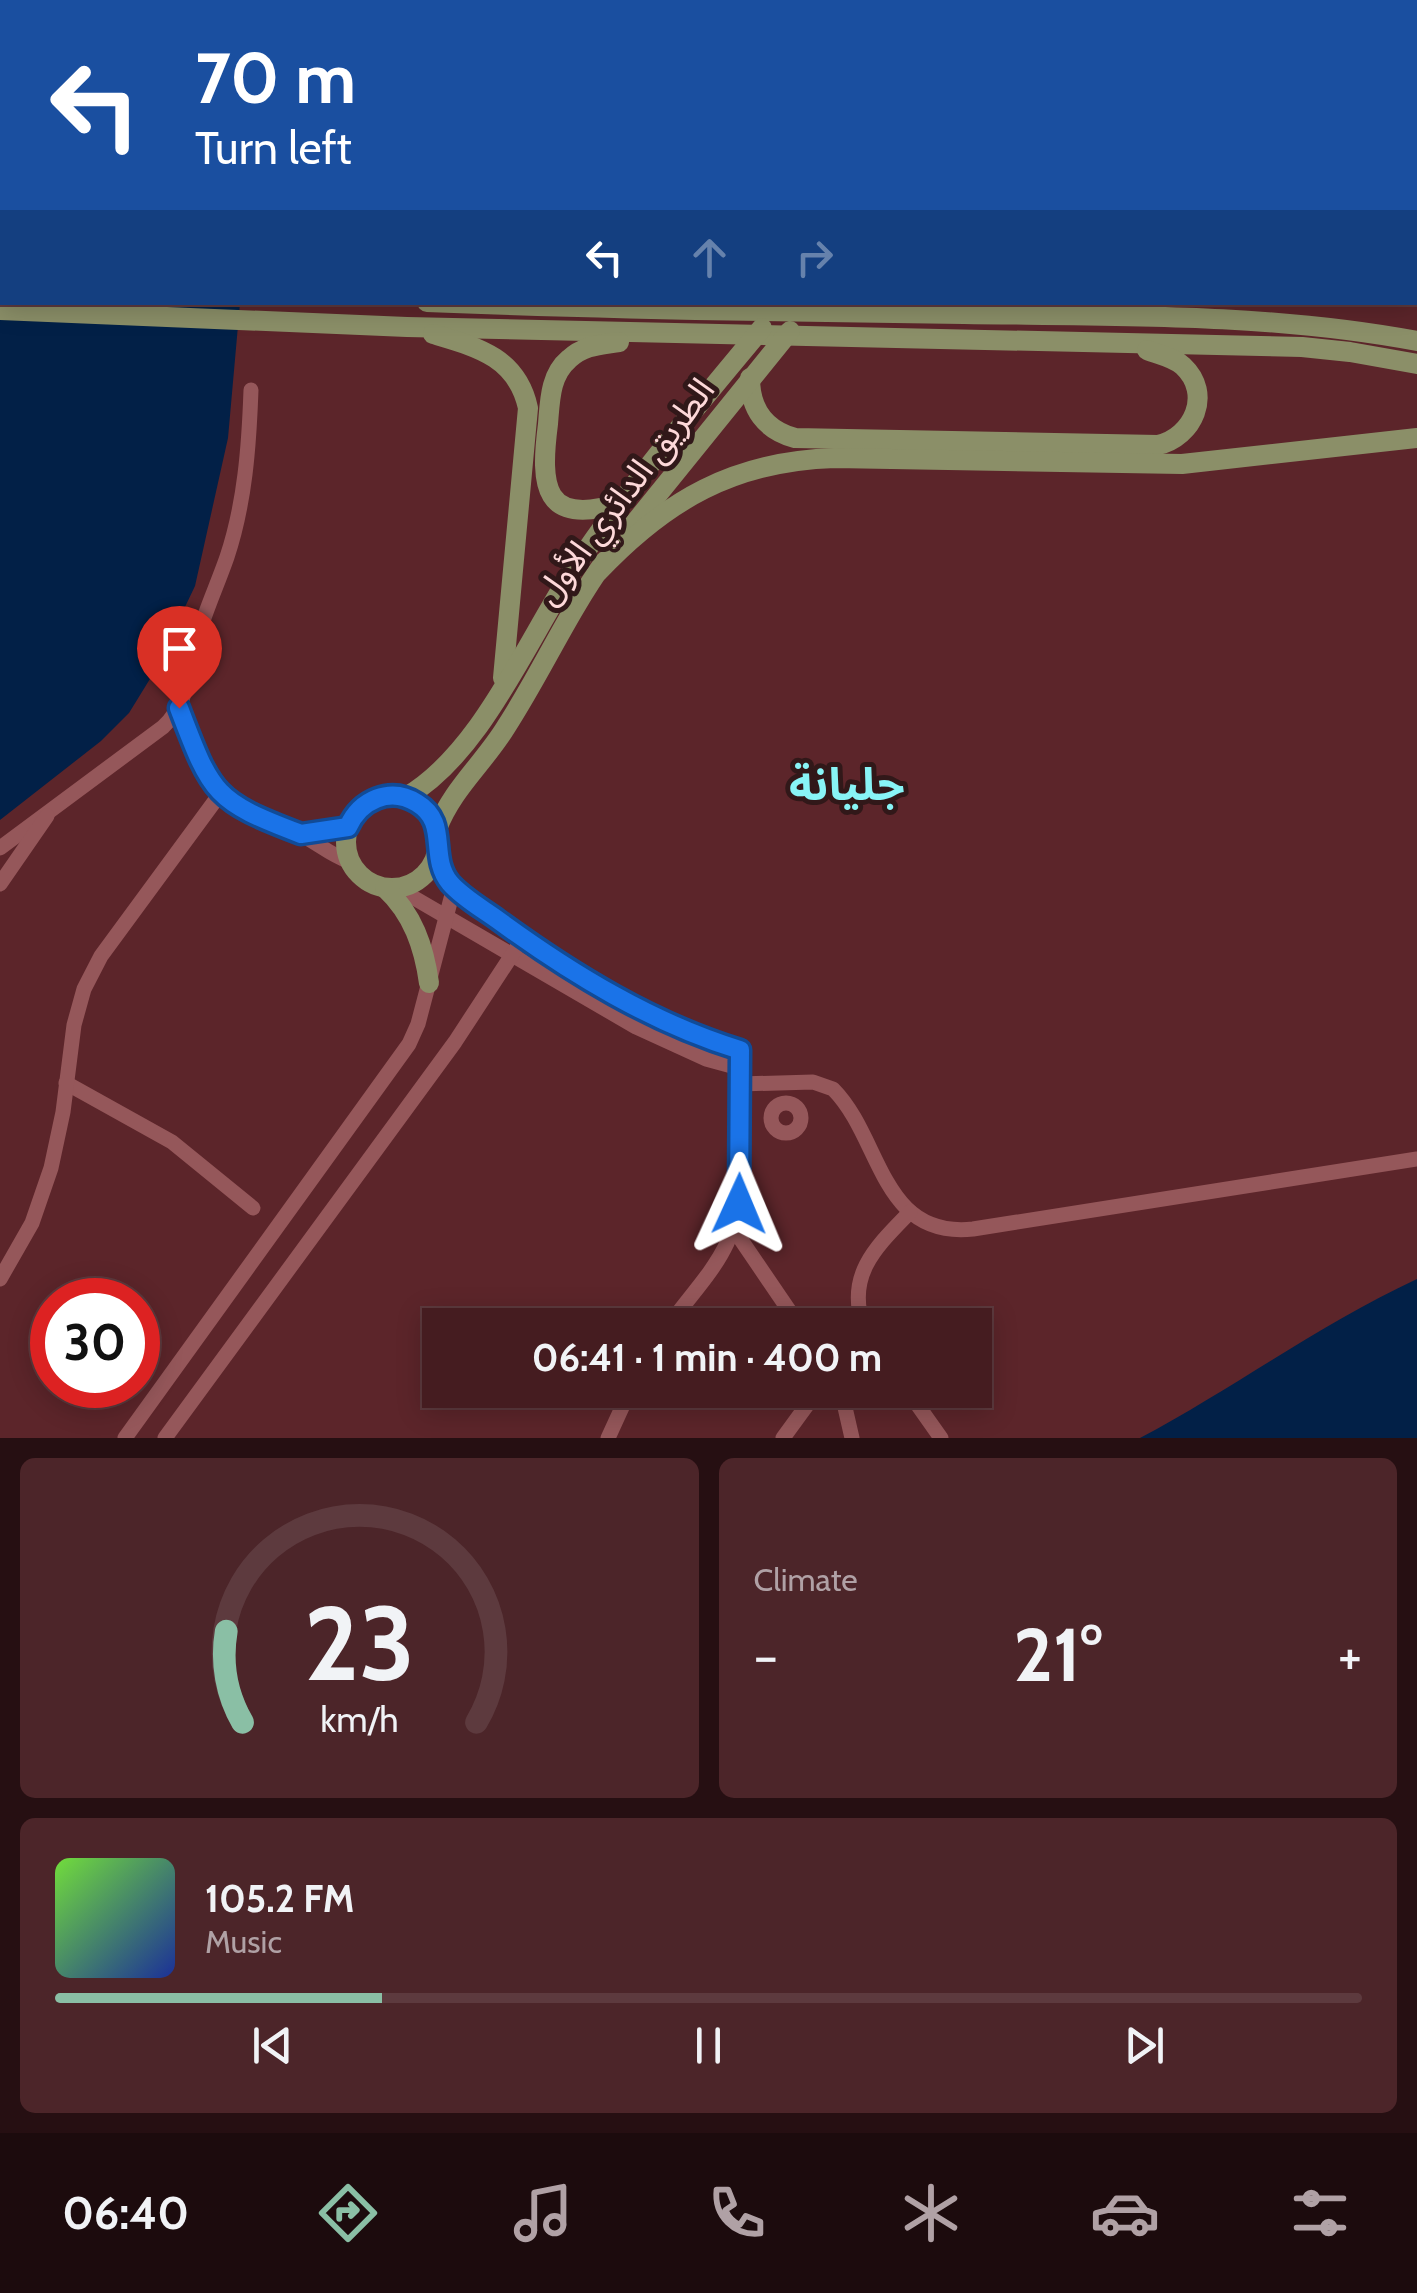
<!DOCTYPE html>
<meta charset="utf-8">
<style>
:root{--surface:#451c20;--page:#4c2529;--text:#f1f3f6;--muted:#b0a1a5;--line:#5d3a3e;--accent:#8abfa5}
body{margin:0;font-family:Cabin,"Noto Sans Arabic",sans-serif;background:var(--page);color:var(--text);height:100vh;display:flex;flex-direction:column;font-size:38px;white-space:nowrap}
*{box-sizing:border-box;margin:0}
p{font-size:32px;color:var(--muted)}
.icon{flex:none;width:55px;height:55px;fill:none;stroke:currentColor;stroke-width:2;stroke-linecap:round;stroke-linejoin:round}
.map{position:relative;height:1438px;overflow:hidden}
.panel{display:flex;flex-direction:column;gap:20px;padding:20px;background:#260f12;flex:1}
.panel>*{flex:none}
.guide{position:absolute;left:0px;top:0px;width:1418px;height:305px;box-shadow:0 5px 25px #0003,0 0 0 2px var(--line);background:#1a4fa0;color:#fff;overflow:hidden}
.speed{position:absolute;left:30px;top:1278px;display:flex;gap:20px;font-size:50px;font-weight:700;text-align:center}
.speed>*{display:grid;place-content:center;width:130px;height:130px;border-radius:50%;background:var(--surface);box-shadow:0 5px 25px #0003,0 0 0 2px var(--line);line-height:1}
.speed .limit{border:15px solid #d22;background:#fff;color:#111}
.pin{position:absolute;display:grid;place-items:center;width:85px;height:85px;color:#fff;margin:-102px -42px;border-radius:50% 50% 50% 0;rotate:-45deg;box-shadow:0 0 10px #0007}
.pin .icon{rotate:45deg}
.me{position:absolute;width:110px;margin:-55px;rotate:1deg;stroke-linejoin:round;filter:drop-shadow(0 0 8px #0008)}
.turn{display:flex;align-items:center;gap:35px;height:210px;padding:0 30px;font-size:45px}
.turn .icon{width:130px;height:130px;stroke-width:2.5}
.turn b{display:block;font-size:70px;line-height:85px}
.lanes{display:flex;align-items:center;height:95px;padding:0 30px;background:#0003;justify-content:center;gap:50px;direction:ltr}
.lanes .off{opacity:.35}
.big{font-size:75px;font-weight:800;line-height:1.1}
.panel .widget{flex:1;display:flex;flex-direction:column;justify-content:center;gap:15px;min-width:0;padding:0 35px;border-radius:15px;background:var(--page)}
.panel .dial{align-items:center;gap:0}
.dial svg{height:260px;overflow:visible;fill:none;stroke:var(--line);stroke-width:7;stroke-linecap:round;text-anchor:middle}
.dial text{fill:var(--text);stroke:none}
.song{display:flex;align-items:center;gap:30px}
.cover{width:120px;height:120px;border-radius:15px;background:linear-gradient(135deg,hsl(100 70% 55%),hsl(230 70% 35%))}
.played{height:10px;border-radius:5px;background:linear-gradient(90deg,var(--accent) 25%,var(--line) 25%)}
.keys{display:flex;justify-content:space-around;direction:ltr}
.heat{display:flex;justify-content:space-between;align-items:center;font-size:55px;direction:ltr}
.panel .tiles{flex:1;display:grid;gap:20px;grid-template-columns:1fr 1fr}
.widget:last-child{grid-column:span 2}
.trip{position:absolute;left:422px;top:1308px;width:570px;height:100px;border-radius:0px;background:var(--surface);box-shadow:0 5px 25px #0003,0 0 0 2px var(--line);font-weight:800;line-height:100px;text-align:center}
.menu{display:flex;height:160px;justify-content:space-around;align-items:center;background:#1c0b0d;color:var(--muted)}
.menu .icon{width:70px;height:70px}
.menu .on{color:var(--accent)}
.menu b{font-size:45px;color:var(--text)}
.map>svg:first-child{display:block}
</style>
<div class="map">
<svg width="1417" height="1438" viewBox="0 0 1417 1438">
<rect width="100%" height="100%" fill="#5c252a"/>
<!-- water -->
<g fill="#022047">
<path d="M 0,0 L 396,0 L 2,2 L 2,302 L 240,303 L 228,438 L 195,586 L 153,674 L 129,713 L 101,741 L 0,820 Z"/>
<path d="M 1417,1279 L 1417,1438 L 1140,1438 C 1234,1388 1320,1324 1417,1279 Z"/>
</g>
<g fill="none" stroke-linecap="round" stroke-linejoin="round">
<!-- minor -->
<g stroke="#95575a" stroke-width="15">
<path d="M 179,708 C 193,744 203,787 238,808 C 256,819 276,824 296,832 C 315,841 330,855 350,862"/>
<path d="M 301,835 L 348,827"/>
<path d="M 0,848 L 163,727 C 190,702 188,669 198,636 C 206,609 218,583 227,557 C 245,503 249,446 251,390"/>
<path d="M 437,857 L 454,887 L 523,938 L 637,1009 L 691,1034 L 739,1050 C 740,1108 752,1190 727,1243 C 713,1273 688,1298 669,1325"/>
<path d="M 0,884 L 47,816"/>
<path d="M 397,888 L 636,1027 L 706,1059 L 739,1068"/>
<path d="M 66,1083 L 172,1142 L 253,1208"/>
<path d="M 740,1084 L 813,1082 L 833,1089 C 882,1138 880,1239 973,1229 L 1417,1159"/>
<circle cx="786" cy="1118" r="15"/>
<path d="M 733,1228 L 799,1325"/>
<path d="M 0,1279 L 32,1223 L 51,1168 L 63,1112 L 74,1025 L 84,989 L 101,956 L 220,794"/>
<path d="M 863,1325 C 846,1274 877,1246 910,1212"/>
<path d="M 841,1390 L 852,1438"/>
<path d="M 907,1390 L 941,1438"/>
<path d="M 125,1438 L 409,1044 L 418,1024 L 454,887"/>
<path d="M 165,1438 L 455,1042 L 523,938"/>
<path d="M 608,1438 L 630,1390"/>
<path d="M 783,1438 L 818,1390"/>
</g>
<!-- major -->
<g stroke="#8b8f68" stroke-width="20">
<path d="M 952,0 L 957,2"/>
<path d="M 1201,0 L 1203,2"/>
<path d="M 1223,0 L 1225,2"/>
<path d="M 884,2 L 885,0"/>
<path d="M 910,2 L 915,0"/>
<path d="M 1001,2 L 1002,0"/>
<path d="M 1025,2 L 1026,0"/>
<path d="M 1415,285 L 1417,287"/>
<path d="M 0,287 L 2,287"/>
<path d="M 427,302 C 606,309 785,312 964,314 C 1115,316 1268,313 1417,341"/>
<path d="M 0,310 L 407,327 L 1302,347 L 1350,352 L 1417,364"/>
<path d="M 433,334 C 477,347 517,357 528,408 L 503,678"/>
<path d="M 619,342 C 600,345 584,345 569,359 C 550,375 550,400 548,424 C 540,486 543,527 620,503"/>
<path d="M 750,378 C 750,409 765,430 795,438 L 1158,445 C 1193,437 1213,394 1183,366 C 1173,357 1159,355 1147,350"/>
<path d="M 629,530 L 790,331"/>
<path d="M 598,572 C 666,500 734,461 835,458 L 1182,464 L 1417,438"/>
<circle cx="392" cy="842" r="46"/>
<path d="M 406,797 C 483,752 529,635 579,561 C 635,479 699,404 762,328"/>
<path d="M 437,829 C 452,789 484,763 506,727 C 541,673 567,614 605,561"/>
<path d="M 385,888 C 413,914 424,947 429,983"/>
</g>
</g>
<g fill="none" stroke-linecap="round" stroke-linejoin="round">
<!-- route casing -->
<g stroke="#114b97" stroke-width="25">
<path id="route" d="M 179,708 C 212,795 214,801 301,834 L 348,827 C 360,800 390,786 417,803 C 450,823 428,856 450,883 C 463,898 483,909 498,920 C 572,974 652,1023 740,1050 L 739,1204"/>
</g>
<!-- route -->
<use href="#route" stroke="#1a73e8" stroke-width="18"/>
</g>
<g text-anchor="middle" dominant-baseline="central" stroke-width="10" stroke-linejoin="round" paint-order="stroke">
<!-- street labels -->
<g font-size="35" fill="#fdd8d9" stroke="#311819">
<text transform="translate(624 491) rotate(-53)">الطريق الدائري الأول</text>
</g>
<!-- district labels -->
<g font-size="45" font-weight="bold" fill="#88f4f6" stroke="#311819">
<text x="847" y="784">جليانة</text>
</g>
</g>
</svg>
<div class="speed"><div class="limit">30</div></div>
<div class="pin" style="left:179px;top:708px;background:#d93025"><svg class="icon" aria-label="arrive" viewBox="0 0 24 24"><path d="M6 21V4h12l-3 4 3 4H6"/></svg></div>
<svg class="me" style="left:739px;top:1204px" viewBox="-20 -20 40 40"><path d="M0-17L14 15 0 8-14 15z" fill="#1a73e8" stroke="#fff" stroke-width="4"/></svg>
<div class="trip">06:41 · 1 min · 400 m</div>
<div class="guide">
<div class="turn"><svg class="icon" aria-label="left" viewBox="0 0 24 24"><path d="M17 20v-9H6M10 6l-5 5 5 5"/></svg><div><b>70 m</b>Turn left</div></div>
<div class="lanes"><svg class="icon" aria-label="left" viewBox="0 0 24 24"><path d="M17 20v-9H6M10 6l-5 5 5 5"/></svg><svg class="icon off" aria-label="ahead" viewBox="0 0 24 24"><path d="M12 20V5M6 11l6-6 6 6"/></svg><svg class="icon off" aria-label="right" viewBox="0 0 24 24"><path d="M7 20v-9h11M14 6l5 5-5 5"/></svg></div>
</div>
</div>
<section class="panel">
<div class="tiles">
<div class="widget dial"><svg viewBox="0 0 100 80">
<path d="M14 69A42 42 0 1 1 86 69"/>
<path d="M14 69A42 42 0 0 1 9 41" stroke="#8abfa5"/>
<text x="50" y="56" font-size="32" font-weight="700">23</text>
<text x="50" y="72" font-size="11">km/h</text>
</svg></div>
<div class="widget"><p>Climate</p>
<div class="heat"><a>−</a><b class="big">21°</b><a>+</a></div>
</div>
<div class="widget">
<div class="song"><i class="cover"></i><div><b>105.2 FM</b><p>Music</p></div></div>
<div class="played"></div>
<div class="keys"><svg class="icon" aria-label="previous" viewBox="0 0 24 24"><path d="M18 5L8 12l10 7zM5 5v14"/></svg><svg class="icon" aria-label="pause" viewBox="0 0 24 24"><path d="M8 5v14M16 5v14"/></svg><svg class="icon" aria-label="next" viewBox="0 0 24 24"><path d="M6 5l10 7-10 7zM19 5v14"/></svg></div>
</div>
</div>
</section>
<nav class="menu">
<b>06:40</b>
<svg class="icon on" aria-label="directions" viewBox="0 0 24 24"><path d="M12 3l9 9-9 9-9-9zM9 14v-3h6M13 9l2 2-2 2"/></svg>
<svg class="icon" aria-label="music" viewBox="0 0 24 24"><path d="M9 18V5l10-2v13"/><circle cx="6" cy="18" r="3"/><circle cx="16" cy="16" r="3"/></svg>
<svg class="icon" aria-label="phone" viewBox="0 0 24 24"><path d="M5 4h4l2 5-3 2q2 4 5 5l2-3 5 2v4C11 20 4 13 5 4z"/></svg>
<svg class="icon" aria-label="climate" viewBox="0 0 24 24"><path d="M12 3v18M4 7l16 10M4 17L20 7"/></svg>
<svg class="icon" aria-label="car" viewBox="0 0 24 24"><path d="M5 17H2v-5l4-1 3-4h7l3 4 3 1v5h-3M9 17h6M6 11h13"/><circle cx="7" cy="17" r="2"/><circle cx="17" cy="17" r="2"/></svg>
<svg class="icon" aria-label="filters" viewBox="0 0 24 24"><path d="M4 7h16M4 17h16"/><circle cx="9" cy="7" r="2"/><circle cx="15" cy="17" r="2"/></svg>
</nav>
